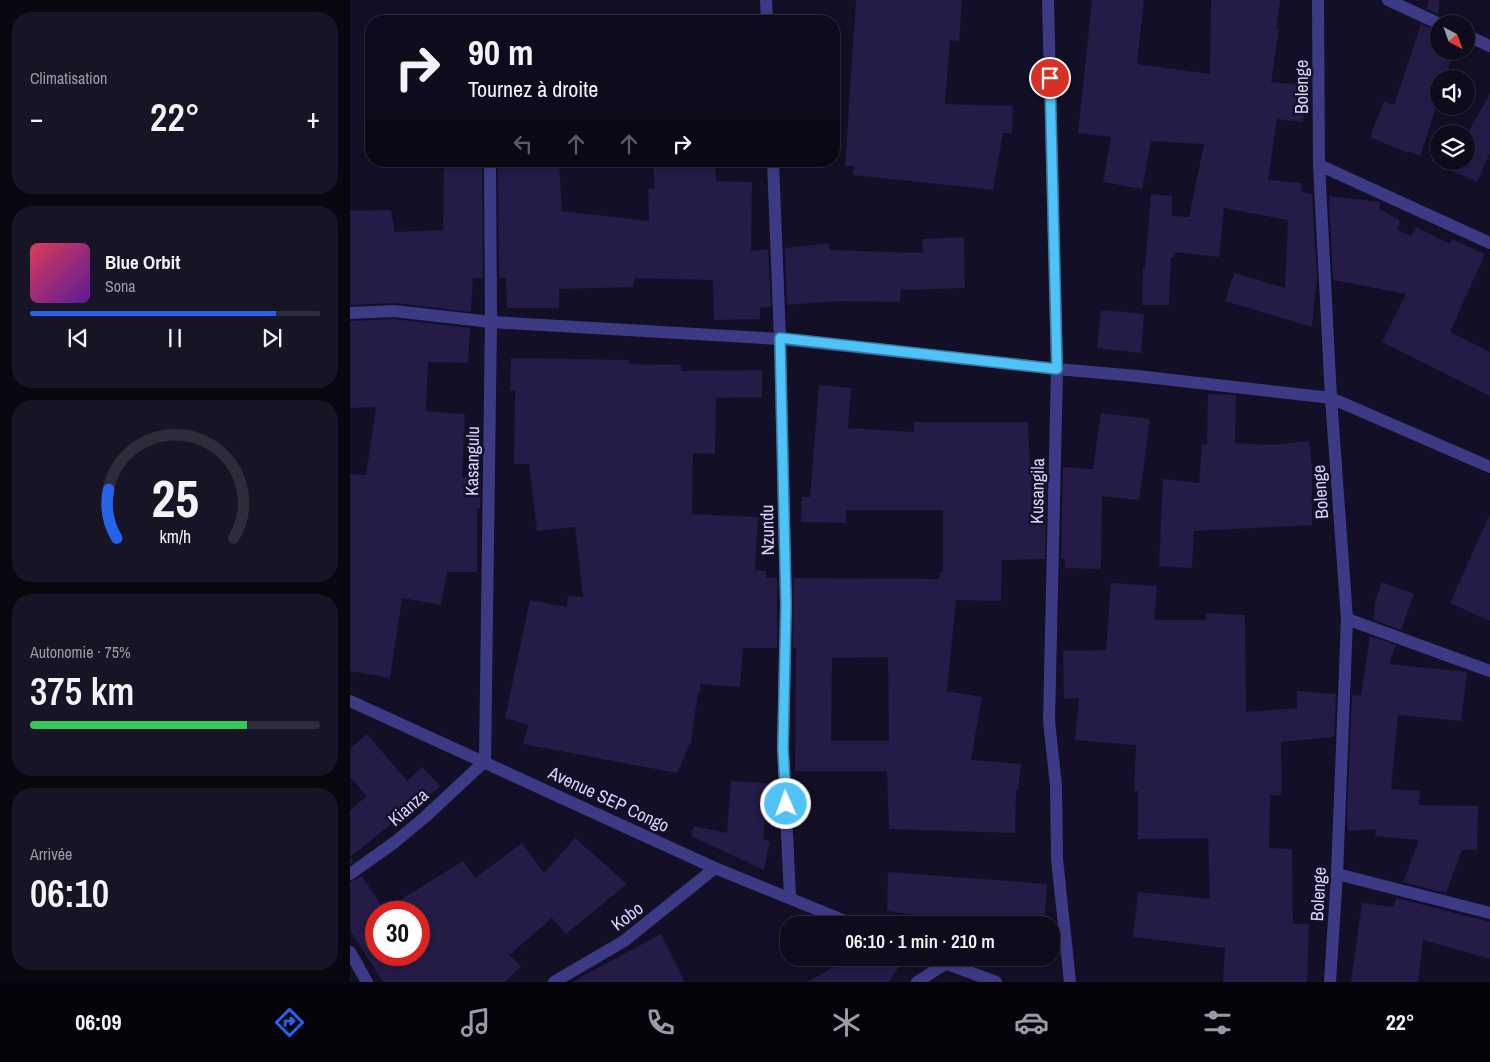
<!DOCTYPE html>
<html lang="fr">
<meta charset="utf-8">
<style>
:root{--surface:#0e0b1c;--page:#171425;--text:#f1f3f6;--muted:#9b9ba3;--line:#2e2b3b;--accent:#2563eb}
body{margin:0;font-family:"Archivo Narrow",sans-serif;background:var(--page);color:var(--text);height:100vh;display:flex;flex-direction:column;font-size:19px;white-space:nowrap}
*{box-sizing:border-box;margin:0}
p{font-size:16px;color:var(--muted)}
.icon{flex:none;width:28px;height:28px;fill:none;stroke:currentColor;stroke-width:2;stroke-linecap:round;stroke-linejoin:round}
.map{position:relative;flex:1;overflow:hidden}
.panel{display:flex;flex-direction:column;gap:12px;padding:12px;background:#08060f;width:350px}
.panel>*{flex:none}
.guide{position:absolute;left:15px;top:15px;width:475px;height:152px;border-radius:20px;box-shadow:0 2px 8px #0003,0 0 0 1px var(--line);background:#0e0b1c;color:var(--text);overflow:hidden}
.needle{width:32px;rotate:139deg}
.buttons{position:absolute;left:1080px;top:15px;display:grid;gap:10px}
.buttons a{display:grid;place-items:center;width:45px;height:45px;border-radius:50%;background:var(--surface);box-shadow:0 2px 8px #0003,0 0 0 1px var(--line);font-size:25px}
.speed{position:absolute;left:15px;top:901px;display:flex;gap:10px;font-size:25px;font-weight:700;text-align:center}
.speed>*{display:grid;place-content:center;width:65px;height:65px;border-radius:50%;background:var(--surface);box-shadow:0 2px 8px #0003,0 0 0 1px var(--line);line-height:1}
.speed .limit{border:8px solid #d22;background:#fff;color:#111}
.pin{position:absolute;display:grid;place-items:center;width:42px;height:42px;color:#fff;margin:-21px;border:2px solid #fff;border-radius:50%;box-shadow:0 1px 5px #0007}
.me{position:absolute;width:55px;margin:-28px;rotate:358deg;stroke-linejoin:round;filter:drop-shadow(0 0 4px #0008)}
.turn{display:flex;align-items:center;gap:18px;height:105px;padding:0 20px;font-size:22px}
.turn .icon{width:65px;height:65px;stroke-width:2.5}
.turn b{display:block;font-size:35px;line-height:42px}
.lanes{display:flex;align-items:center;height:48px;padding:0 20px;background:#0003;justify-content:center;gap:25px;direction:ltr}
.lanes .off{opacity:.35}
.big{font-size:38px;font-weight:600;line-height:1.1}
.panel .widget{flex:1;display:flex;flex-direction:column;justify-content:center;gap:8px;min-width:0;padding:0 18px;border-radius:20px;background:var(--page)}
.panel .dial{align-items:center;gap:0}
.dial svg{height:130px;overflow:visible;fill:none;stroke:var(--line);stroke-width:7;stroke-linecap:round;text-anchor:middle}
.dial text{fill:var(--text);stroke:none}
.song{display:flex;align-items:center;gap:15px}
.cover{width:60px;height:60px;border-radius:8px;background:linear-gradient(135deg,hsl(350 70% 55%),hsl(270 70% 35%))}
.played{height:5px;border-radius:2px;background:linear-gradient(90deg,var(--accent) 85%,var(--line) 85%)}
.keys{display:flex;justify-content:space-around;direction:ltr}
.heat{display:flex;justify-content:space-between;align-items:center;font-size:28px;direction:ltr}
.charge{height:8px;border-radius:4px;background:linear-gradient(90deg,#34c759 75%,var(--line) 0)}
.trip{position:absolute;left:430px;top:916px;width:280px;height:50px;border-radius:20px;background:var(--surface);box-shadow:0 2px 8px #0003,0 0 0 1px var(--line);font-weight:600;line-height:50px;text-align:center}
.tab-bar{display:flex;height:80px;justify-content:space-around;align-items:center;background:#06040b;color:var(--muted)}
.tab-bar .icon{width:35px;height:35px}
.tab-bar .selected{color:var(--accent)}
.tab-bar b{font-size:22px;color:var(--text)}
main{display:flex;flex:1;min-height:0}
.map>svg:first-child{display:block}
</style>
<main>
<section class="panel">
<div class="widget"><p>Climatisation</p>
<div class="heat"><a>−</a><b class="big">22°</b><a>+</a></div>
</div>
<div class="widget">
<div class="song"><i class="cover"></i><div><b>Blue Orbit</b><p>Sona</p></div></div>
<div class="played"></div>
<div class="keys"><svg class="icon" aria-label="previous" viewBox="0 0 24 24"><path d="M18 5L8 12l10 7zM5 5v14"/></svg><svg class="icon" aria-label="pause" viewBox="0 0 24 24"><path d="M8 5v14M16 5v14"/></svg><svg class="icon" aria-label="next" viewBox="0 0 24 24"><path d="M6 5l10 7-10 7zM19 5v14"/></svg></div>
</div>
<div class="widget dial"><svg viewBox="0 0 100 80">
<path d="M14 69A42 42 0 1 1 86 69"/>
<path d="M14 69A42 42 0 0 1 9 39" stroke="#2563eb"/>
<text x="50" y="56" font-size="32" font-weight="700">25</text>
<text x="50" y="72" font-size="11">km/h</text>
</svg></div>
<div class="widget"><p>Autonomie · 75%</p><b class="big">375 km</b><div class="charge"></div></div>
<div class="widget"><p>Arrivée</p><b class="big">06:10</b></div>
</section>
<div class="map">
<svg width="1140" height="982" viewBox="0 0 1140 982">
<rect width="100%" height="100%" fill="#130f26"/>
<!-- building -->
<g fill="#241b47" fill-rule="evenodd">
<path d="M 506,0 L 612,0 L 609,41 L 600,40 L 595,104 L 663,106 L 662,133 L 653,133 L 643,190 L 503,175 L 504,166 L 495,166 Z"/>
<path d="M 742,0 L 794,0 L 787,64 L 860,74 L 861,0 L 930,0 L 926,29 L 929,29 L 921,82 L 957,85 L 953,122 L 927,119 L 918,180 L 952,183 L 951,192 L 962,194 L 967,277 L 962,327 L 875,301 L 884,273 L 935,288 L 938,220 L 874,208 L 869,257 L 824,252 L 824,257 L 821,257 L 819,305 L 792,305 L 793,268 L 795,268 L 801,194 L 822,196 L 822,216 L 839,217 L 854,144 L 801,141 L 792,189 L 753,182 L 761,137 L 728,133 Z"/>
<path d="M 1079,0 L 1089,0 L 1089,14 L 1076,9 Z"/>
<path d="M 1071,24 L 1089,32 L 1089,51 L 1104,51 L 1095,79 L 1089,79 L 1089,99 L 1070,156 L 1059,151 L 1058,153 L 1020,137 L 1034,101 L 1044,105 Z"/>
<path d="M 1140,94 L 1140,153 L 1127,182 L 1098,169 L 1102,161 L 1116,161 L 1116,136 Z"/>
<path d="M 94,161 L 132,161 L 133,278 L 123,278 L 121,312 L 45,303 L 0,305 L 0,211 L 41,210 L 45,232 L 93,230 Z"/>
<path d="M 148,161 L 209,161 L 212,211 L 299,221 L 298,189 L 305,188 L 303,161 L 365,161 L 366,181 L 402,182 L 401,251 L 418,249 L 421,307 L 410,308 L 410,319 L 364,320 L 363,280 L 285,278 L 283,287 L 209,289 L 209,308 L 157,308 L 156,278 L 149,278 Z"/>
<path d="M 979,196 L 1030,202 L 1029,209 L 1050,220 L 1047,230 L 1061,236 L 1066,227 L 1100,244 L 1102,239 L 1135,254 L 1100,332 L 1140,352 L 1140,396 L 1032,342 L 1056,294 L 983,280 Z"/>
<path d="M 614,237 L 615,288 L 551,290 L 550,302 L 487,301 L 437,305 L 435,248 L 479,243 L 479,250 L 573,253 L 572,239 Z"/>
<path d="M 751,310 L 794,314 L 791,353 L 747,348 Z"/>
<path d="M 44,319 L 120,328 L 118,363 L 78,362 L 76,411 L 115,414 L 112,477 L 131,478 L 130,508 L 127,508 L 127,572 L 97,572 L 91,605 L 52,598 L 40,678 L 0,671 L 0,474 L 16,475 L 26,407 L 0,408 L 0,321 Z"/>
<path d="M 161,358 L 279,360 L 279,364 L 331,365 L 331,371 L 412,370 L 412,397 L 366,398 L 365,454 L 343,453 L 342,514 L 408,517 L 405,570 L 416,571 L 416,578 L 427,578 L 427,648 L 393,648 L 390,687 L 350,684 L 351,691 L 348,692 L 341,742 L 327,773 L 173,744 L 178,725 L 155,718 L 180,600 L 217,607 L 218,596 L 233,597 L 225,527 L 187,531 L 179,464 L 164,464 L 165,391 L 160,391 Z"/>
<path d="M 469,385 L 501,388 L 498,428 L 564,432 L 564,422 L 678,422 L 680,466 L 697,467 L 695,559 L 652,560 L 651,601 L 606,600 L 597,691 L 632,697 L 621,760 L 671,764 L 668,790 L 666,790 L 665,833 L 539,829 L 537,771 L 445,771 L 446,648 L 443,648 L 444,578 L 589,579 L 590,572 L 593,572 L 593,510 L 496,510 L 496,523 L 451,522 L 452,497 L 460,497 ZM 538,657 L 539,741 L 481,741 L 482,658 Z"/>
<path d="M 858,394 L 886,395 L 885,443 L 922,445 L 959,441 L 962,467 L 962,525 L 844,531 L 842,568 L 809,566 L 813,479 L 849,483 L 852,444 L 857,445 Z"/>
<path d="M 751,413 L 800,419 L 789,500 L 752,496 L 751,569 L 715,568 L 715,559 L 711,559 L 713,467 L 743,469 Z"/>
<path d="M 1140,514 L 1140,621 L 1100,603 Z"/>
<path d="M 1032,582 L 1064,594 L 1051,630 L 1023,620 L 1026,598 Z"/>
<path d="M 761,583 L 807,586 L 804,620 L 856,620 L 856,613 L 895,615 L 896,712 L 947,708 L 947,691 L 986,694 L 984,737 L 931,742 L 932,795 L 920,795 L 919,848 L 942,849 L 943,924 L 959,924 L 957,982 L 873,982 L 875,948 L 783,937 L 788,892 L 860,899 L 858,838 L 788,839 L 788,791 L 784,791 L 786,745 L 725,740 L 729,698 L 714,699 L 713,651 L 756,650 Z"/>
<path d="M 1020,636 L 1046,645 L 1039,664 L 1117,672 L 1111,721 L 1048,715 L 1041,789 L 1070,791 L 1069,805 L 1128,806 L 1127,850 L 1112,850 L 1096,893 L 1053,882 L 1069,840 L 1025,836 L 1026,829 L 998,831 L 997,814 L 1002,695 L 1011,696 Z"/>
<path d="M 17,734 L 57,781 L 72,767 L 90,786 L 48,826 L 45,821 L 0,857 L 3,862 L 0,864 L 0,810 L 17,796 L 0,777 L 0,749 Z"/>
<path d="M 381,781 L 418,783 L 413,840 L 420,841 L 414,870 L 341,836 L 344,826 L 377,833 Z"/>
<path d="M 225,838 L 277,884 L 216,934 L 202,918 L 159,955 L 171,966 L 155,982 L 33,982 L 0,930 L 0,882 L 12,876 L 34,910 L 113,861 L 125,878 L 172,843 L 194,873 ZM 26,912 L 69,912 L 69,955 L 26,955 Z"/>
<path d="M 538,872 L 697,884 L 694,925 L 673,925 L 636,921 L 634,925 L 537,911 Z"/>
<path d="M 1047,898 L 1140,922 L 1140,959 L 1073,940 L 1068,982 L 1001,982 L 1012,903 L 1043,907 Z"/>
<path d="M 311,934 L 335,982 L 222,982 Z"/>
<path d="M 500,958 L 537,958 L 551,964 L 539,982 L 457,982 Z"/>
</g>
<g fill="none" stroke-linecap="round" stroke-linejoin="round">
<!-- minor -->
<g stroke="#3d3a85" stroke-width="12">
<path d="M 416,0 L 417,21"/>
<path d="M 698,0 L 707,369 L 699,721 L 706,786 L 707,859 L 720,982"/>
<path d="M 968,0 L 969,165 L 981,398 L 997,619 L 987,874 L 980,982"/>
<path d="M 1038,0 L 1090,24"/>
<path d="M 1116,35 L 1140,46"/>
<path d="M 423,161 L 430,339 L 436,605 L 433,748 L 440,897"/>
<path d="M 969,165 L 1140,243"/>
<path d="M 0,313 L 44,311 L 141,322 L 430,339 L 707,369 L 787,376 L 981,398 L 1140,467"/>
<path d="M 997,619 L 1140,671"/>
<path d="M 0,701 L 365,868 L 505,925"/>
<path d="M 0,874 L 45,842 L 75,817 L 135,761 L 141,322 L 140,161"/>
<path d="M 987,874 L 1140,913"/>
<path d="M 0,952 L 17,982"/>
<path d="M 581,958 L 646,982"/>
<path d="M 204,982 L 274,941 L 365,868"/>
<path d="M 567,982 L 595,964"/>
</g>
</g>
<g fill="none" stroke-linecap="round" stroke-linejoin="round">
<!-- route casing -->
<g stroke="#337fa1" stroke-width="12">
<path id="route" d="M 436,804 L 433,748 L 436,605 L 430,338 L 707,369 L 700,78"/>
</g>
<!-- route -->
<use href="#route" stroke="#4fc3f7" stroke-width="9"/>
</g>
<g text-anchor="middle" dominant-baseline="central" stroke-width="5" stroke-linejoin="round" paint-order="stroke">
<!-- street labels -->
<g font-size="18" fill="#d9d4ff" stroke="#130f26">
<text transform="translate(951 87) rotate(-90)">Bolenge</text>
<text transform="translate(122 461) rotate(-89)">Kasangulu</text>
<text transform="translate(687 491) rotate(-89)">Kusangila</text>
<text transform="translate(970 492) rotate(-94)">Bolenge</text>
<text transform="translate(417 530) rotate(-91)">Nzundu</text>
<text transform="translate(259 799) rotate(25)">Avenue SEP Congo</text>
<text transform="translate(58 807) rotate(-41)">Kianza</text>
<text transform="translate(968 894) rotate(-87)">Bolenge</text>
<text transform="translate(277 916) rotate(-37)">Kobo</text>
</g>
</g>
</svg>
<div class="buttons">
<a><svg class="needle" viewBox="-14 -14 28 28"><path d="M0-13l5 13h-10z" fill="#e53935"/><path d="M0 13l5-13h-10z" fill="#9b9ba3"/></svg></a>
<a><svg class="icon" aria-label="sound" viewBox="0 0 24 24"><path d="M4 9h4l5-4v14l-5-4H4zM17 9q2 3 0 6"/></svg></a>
<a><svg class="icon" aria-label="layers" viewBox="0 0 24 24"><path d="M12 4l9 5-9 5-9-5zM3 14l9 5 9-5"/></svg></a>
</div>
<div class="speed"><div class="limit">30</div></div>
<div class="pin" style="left:700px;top:78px;background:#d93025"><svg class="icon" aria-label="arrive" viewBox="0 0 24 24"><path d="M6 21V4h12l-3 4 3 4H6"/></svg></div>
<svg class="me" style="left:436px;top:804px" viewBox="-20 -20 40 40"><circle r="17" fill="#4fc3f7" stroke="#fff" stroke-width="3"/><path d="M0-11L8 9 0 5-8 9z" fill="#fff"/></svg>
<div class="trip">06:10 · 1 min · 210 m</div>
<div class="guide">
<div class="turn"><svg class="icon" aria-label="right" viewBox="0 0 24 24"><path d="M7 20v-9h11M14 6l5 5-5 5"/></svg><div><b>90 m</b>Tournez à droite</div></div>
<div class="lanes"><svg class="icon off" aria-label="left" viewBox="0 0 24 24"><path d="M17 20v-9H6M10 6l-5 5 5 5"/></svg><svg class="icon off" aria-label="ahead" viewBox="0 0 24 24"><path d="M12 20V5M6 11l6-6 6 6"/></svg><svg class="icon off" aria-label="ahead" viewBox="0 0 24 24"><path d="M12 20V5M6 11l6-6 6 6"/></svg><svg class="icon" aria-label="right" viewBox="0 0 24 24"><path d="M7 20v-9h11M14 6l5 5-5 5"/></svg></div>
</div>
</div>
</main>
<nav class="tab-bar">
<b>06:09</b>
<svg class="icon selected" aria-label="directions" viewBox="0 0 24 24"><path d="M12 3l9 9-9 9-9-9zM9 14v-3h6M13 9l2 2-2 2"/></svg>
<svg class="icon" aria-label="music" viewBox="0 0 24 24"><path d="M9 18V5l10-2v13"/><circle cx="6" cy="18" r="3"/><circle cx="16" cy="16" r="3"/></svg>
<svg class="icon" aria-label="phone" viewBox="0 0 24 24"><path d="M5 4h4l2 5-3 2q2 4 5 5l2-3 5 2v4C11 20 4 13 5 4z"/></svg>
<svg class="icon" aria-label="climate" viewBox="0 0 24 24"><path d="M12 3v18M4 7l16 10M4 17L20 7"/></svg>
<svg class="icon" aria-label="car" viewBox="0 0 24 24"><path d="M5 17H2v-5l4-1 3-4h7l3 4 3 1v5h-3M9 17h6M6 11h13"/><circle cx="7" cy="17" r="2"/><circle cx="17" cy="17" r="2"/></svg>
<svg class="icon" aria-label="filters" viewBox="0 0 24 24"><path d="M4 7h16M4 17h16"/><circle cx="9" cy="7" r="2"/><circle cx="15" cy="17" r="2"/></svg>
<b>22°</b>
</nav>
